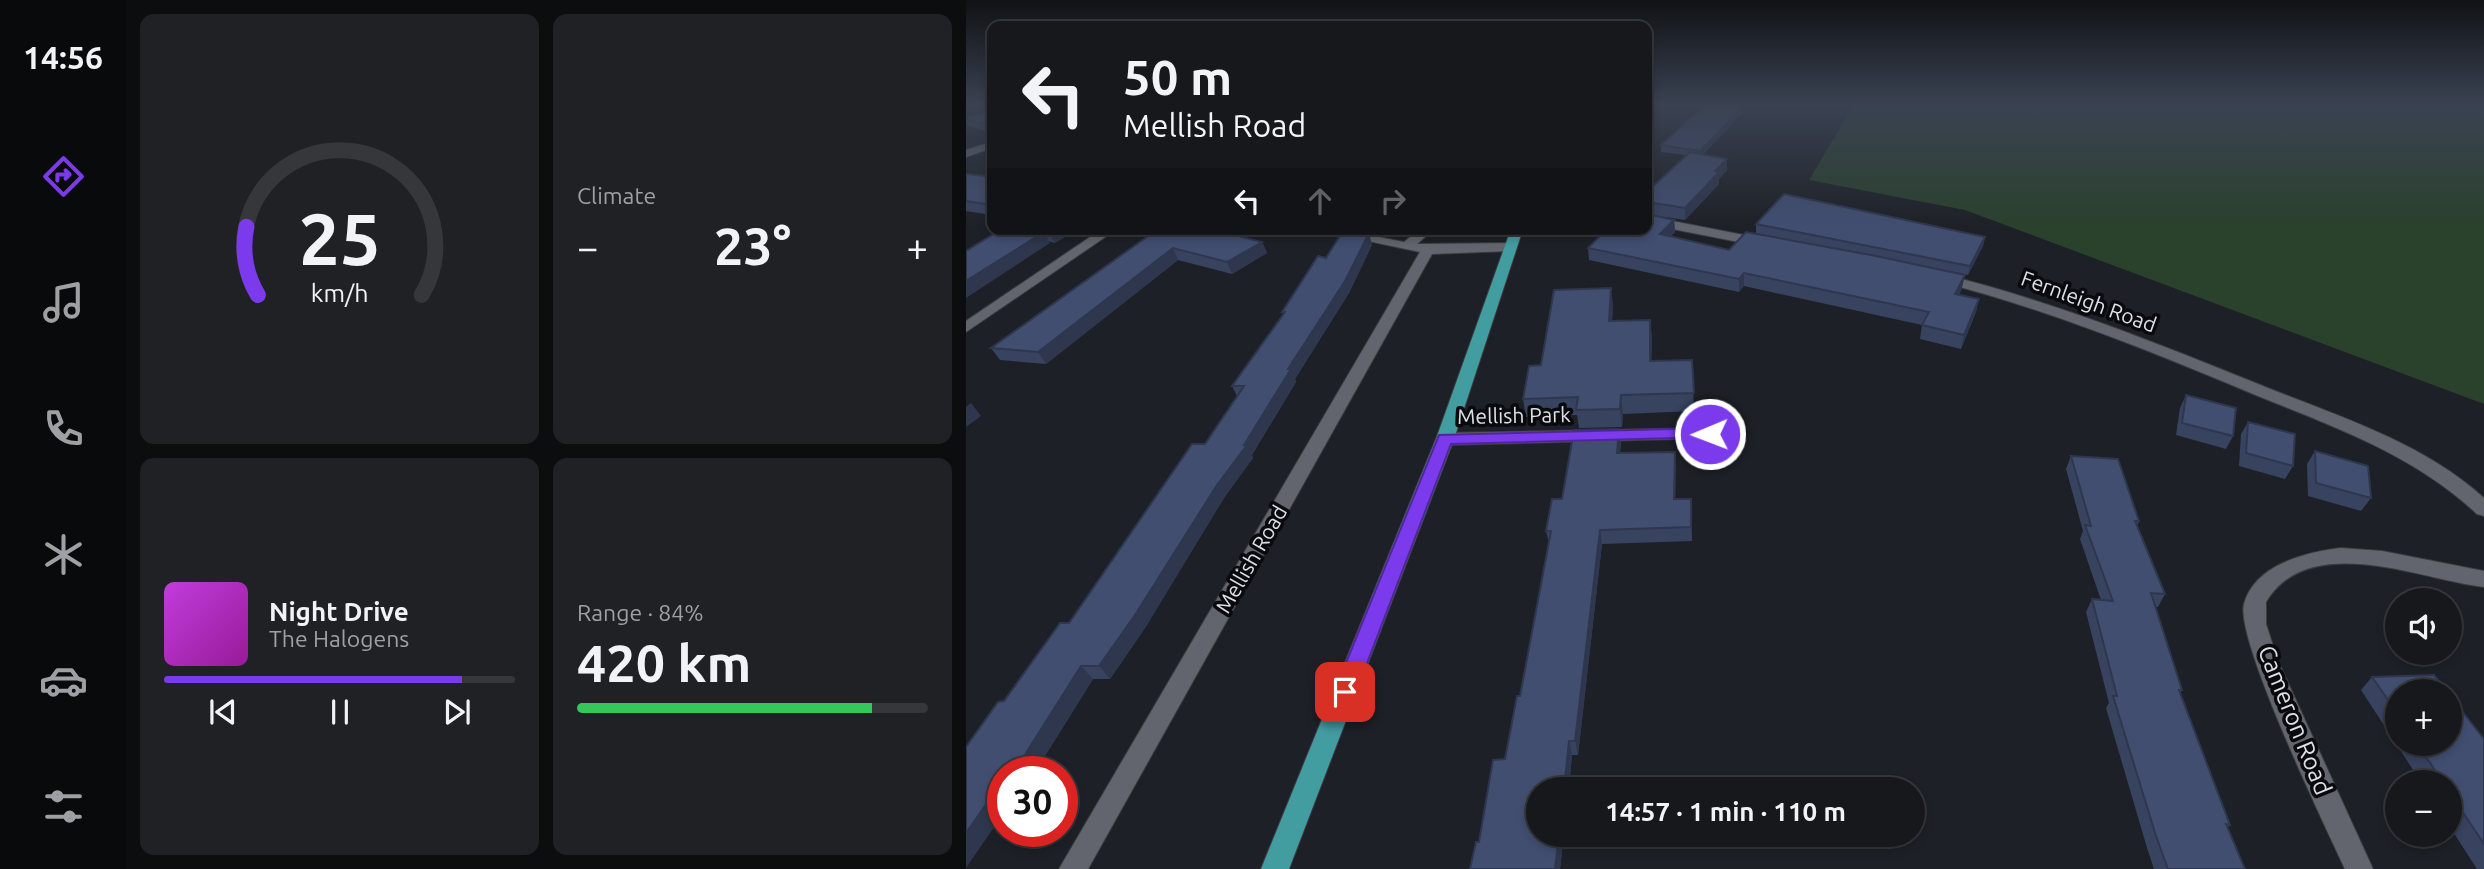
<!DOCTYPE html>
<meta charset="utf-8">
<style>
:root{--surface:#16181c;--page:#1f2125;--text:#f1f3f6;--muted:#9ea0a3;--line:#35373b;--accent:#7c3aed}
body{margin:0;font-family:Ubuntu,sans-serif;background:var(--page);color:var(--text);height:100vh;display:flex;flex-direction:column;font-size:26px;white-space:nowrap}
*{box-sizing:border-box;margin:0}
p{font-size:23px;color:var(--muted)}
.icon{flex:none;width:38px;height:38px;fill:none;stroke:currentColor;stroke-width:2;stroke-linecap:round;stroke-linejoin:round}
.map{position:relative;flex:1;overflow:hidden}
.sheet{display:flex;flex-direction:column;gap:14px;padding:14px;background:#0c0d0f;width:840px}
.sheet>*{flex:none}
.hud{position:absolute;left:21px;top:21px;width:665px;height:214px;border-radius:14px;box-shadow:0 4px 10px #0003,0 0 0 2px var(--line);background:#16181c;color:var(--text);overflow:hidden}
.tools{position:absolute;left:1419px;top:588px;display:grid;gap:14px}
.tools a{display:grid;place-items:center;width:77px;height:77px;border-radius:50%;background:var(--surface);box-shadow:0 4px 10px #0003,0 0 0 2px var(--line);font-size:35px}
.speed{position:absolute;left:21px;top:756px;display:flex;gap:14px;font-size:35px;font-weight:700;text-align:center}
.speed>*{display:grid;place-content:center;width:91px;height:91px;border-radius:50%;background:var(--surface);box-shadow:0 4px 10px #0003,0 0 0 2px var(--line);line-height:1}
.speed .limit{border:10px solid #d22;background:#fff;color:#111}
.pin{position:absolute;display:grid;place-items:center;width:60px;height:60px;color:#fff;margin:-30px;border-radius:14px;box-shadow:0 4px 10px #0006}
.me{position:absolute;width:77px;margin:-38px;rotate:269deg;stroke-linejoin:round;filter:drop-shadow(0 0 5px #0008)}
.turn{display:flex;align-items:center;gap:24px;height:147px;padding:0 21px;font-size:32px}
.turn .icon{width:91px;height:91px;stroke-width:2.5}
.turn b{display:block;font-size:49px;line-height:60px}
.lanes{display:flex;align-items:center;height:66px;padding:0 21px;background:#0003;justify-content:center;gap:35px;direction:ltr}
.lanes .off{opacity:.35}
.big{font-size:52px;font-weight:600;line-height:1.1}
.sheet .tile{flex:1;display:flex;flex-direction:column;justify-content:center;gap:10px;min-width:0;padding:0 24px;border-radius:14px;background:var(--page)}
.sheet .dial{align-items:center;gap:0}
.dial svg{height:182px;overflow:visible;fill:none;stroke:var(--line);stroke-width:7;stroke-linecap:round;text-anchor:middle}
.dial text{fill:var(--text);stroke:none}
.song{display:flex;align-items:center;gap:21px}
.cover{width:84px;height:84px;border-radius:10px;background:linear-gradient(135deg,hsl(290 70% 55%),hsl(300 70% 35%))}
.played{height:7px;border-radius:4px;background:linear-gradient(90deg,var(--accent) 85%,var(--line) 85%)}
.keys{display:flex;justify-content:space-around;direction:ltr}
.heat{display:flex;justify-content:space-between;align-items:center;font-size:38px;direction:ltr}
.charge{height:10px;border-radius:5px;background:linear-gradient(90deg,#34c759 84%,var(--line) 0)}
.sheet .tiles{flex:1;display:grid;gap:14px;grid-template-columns:repeat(2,1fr)}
.trip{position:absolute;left:560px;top:777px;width:399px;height:70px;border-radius:35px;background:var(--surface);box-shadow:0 4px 10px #0003,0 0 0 2px var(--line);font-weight:600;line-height:70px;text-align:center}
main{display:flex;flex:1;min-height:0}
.tabs{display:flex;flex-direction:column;width:126px;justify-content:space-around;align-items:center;background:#090a0b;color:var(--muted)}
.tabs .icon{width:49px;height:49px}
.tabs .selected{color:var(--accent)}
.tabs b{font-size:32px;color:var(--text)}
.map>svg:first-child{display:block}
</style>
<main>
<nav class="tabs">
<b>14:56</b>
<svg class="icon selected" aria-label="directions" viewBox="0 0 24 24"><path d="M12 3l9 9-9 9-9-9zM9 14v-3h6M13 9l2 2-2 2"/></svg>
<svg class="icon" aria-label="music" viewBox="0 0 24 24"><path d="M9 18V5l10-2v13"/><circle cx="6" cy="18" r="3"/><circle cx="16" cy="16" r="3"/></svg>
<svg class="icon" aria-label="phone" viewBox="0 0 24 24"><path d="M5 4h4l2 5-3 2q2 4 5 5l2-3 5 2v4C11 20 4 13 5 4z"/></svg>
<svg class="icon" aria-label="climate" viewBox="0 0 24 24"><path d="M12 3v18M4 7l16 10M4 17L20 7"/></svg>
<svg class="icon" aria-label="car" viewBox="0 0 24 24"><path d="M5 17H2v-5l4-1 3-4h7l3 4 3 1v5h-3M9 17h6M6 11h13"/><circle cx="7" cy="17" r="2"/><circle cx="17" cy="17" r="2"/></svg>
<svg class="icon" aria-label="filters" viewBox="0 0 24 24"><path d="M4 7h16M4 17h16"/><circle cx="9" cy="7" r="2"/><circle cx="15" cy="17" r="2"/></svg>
</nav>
<section class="sheet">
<div class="tiles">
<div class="tile dial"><svg viewBox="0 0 100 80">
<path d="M14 69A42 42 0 1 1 86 69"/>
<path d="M14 69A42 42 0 0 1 9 39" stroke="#7c3aed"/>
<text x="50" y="56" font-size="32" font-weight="700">25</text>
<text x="50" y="72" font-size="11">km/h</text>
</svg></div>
<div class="tile"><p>Climate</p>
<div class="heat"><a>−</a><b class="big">23°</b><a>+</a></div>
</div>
<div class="tile">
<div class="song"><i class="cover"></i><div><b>Night Drive</b><p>The Halogens</p></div></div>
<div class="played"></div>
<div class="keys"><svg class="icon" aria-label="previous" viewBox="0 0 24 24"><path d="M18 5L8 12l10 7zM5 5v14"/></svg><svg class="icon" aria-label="pause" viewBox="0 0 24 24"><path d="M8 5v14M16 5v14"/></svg><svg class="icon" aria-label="next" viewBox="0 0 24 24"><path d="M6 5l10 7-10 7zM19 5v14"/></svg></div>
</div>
<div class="tile"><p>Range · 84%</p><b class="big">420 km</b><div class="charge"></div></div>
</div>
</section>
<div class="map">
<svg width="1518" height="869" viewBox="0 0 1518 869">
<rect width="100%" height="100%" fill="#1d2026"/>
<!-- green -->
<path fill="#2a412c" d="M 887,106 L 1518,106 L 1518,404 L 999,210 L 843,180 Z"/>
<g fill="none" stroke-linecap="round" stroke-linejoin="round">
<!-- minor casing -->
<g stroke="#3b3d42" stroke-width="2">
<g id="minor">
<path d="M 26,142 L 26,148 L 0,157 L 0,150 Z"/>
<path d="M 681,216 L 798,239 L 804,243 L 798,247 L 681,224 Z"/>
<path d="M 136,229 L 151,229 L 0,332 L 0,321 Z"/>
<path d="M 345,229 L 372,229 L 438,242 L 454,229 L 468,229 L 451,244 L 544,243 L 550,247 L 544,251 L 466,254 L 122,869 L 93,869 L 454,252 Z"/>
<path d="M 976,274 C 1090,302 1198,346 1307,390 C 1380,419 1458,444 1518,498 L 1518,516 L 1511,514 C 1448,455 1371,428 1292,396 C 1187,352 1082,309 971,281 L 971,275 Z"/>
<path d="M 744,428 L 750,430 L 753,434 L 750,438 L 479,445 L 470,439 L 479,433 Z"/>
<path d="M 1375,548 L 1416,551 L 1518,571 L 1518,587 C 1456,580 1343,530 1300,602 L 1300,624 L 1312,661 L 1407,869 L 1379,869 C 1359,826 1269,639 1278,604 C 1289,564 1341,552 1375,548 Z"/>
</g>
</g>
<!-- major casing -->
<g stroke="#3b3d42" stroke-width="2">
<path id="major" d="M 545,229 L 557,229 L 488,439 L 323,869 L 295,869 L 470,439 Z"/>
</g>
<!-- minor -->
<use href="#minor" fill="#62656d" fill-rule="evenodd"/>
<!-- major -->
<use href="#major" fill="#429da1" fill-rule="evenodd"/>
</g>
<!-- wall -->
<g fill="#384360">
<path d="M 738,106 L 737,155 L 761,170 L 753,179 L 753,184 L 719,220 L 686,215 L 708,220 L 709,232 L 704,237 L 763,250 L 835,242 L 790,233 L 790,224 L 1019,237 L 1017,246 L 1002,275 L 982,271 L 996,288 L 993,295 L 1013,299 L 1010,312 L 995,349 L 954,339 L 956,325 L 778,286 L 773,292 L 623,260 L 622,248 L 681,229 L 681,192 L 720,155 L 695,152 L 695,145 Z"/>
<path d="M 26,110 L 26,133 L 2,126 L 0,122 L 0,118 Z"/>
<path d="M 0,174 L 26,177 L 26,215 L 0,211 Z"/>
<path d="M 36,229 L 112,229 L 89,243 Z"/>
<path d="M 192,229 L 253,229 L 251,231 L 296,242 L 301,253 L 266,274 L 212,260 L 80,364 L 34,360 L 25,348 Z"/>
<path d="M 406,245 L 383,293 L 329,379 L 330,382 L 286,455 L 287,458 L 258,498 L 179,628 L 144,679 L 127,679 L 69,772 L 37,772 L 38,701 L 103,623 L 239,444 L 271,396 L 266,386 L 317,314 L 316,312 L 360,258 Z"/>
<path d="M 647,305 L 646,321 L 686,337 L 685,361 L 726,360 L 728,411 L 657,414 L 656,427 L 613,428 L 611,415 L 560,417 L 557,399 L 575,365 Z"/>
<path d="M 1220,395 L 1267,436 L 1260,449 L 1210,435 L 1214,408 Z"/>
<path d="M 1282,422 L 1327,466 L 1319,479 L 1273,466 L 1275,434 Z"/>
<path d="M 653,429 L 655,443 L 654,453 L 709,452 L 709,499 L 725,499 L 726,541 L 636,544 L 612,755 L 606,755 L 603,789 L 572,789 L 598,835 L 594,869 L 504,869 L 539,759 L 554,696 L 583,543 L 580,531 Z"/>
<path d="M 1349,451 L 1405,498 L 1395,511 L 1342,496 L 1341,464 Z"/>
<path d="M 1105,456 L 1173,521 L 1171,527 L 1199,594 L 1192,607 L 1189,607 L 1216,690 L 1214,693 L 1264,825 L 1261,828 L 1279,869 L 1188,869 L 1181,848 L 1140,708 L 1143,703 L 1120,612 L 1126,599 L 1135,600 L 1114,539 L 1117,531 L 1100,469 Z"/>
<path d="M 1406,677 L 1432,691 L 1432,744 L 1484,744 L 1518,739 L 1518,869 L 1511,869 L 1484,827 L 1484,782 L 1455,782 L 1395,690 Z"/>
</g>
<!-- shaded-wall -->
<g fill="#2e374e">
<path d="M 778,106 L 783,106 L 734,158 L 734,151 Z"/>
<path d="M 761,159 L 761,170 L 753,179 L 753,184 L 719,220 L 719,208 L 749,171 Z"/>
<path d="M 708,220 L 709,232 L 695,247 L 694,234 Z"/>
<path d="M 87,229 L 112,229 L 89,243 L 82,232 Z"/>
<path d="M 78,232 L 84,243 L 0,298 L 0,281 Z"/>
<path d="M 403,233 L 406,245 L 383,293 L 329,379 L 330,382 L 286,455 L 287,458 L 258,498 L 179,628 L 144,679 L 133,666 L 278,445 Z"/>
<path d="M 1019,237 L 1017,246 L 1002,275 L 1004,266 Z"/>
<path d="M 296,242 L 301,253 L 266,274 L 261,262 Z"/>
<path d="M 207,248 L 212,260 L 80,364 L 72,352 Z"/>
<path d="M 778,273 L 778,286 L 773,292 L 773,279 Z"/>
<path d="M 999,275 L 996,288 L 986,307 L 989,294 Z"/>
<path d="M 645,288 L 647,305 L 645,338 L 643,321 Z"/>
<path d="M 1013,299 L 1010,312 L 995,349 L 998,335 Z"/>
<path d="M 684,320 L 686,337 L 685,379 L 684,361 Z"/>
<path d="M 655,395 L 657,414 L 656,427 L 654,409 Z"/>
<path d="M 5,403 L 15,416 L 0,427 L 0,407 Z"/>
<path d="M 653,429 L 655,443 L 652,467 L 651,453 Z"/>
<path d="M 709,452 L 710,466 L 709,514 L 708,499 Z"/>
<path d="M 634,530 L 636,544 L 612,755 L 609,741 Z"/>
<path d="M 115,666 L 127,679 L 69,772 L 48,772 Z"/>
<path d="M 603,741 L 606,755 L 603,789 L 598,789 Z"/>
<path d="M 37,780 L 37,814 L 0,868 L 0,833 Z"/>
<path d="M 593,835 L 598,835 L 594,869 L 589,869 Z"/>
</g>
<!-- building -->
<g fill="#414e70" stroke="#2e374e" stroke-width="2">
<path d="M 738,106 L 778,106 L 734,151 L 695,145 Z"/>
<path d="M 26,110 L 26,127 L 0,119 L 0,118 Z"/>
<path d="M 724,152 L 761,159 L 749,171 L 753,172 L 719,208 L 681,202 L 681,192 Z"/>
<path d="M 0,174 L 26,177 L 26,205 L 0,201 Z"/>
<path d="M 818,194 L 1019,237 L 1004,266 L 790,224 Z"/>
<path d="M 681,214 L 708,220 L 694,234 L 763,250 L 780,232 L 910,256 L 999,275 L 989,294 L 1013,299 L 998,335 L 956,325 L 963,312 L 778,273 L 773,279 L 622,248 L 641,229 L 681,229 Z"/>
<path d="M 36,229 L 87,229 L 82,232 L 78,232 L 0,281 L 0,251 Z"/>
<path d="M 192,229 L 245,229 L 296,242 L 261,262 L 207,248 L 72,352 L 25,348 Z"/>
<path d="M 378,229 L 403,233 L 379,281 L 322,369 L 325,369 L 278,445 L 281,445 L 251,485 L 169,615 L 133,666 L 115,666 L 48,772 L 37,772 L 37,780 L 0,833 L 0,747 L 32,702 L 38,701 L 94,623 L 103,623 L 226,444 L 239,444 L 278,386 L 266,386 L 319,312 L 316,312 L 352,256 L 360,258 Z"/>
<path d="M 645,288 L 643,321 L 684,320 L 684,361 L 726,360 L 728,393 L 655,395 L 654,409 L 610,410 L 612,397 L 557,399 L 563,366 L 575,365 L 588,290 Z"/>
<path d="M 1220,395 L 1270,408 L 1267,436 L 1216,423 Z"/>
<path d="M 1282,422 L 1329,434 L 1327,466 L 1280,453 Z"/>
<path d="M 653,429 L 651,453 L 709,452 L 708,499 L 725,499 L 725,527 L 634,530 L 609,741 L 603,741 L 598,789 L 572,789 L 572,835 L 593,835 L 589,869 L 504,869 L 510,842 L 513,842 L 527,760 L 539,759 L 551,696 L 554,696 L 585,531 L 580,531 L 586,499 L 596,499 L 608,430 Z"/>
<path d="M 1349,451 L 1402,466 L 1405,498 L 1350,483 Z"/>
<path d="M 1105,456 L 1152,459 L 1173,521 L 1169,521 L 1199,594 L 1185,593 L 1216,690 L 1213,690 L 1264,825 L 1260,824 L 1279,869 L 1202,869 L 1190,836 L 1147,696 L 1151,696 L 1126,599 L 1147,601 L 1119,525 L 1125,526 Z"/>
<path d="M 1468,675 L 1481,691 L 1432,691 L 1432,714 L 1406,677 Z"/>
<path d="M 1484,696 L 1518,739 L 1518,844 L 1484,793 L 1484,782 L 1477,782 L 1451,744 L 1484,744 Z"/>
</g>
<!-- sky -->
<linearGradient id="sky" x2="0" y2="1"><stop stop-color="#101215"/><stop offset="0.46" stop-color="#3a4252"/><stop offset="1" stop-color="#3a4252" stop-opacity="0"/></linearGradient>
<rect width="1518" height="228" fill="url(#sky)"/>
<!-- route -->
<path fill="#7c3aed" stroke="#51269a" stroke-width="2" d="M 744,428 L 749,430 L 749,437 L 485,444 L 390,692 L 387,699 L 379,702 L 372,699 L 368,692 L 473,435 Z"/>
<g text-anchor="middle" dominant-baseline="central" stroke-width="7" stroke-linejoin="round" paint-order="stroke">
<!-- street labels -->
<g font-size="21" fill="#dee0e5" stroke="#090a0d">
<text transform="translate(1123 301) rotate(20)">Fernleigh Road</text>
<text transform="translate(548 415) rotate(-1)">Mellish Park</text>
<text transform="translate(285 559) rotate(-60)">Mellish Road</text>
</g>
<!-- near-street labels -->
<g font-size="24" fill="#dee0e5" stroke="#090a0d">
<text transform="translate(1329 720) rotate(68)">Cameron Road</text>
</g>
</g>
</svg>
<div class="tools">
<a><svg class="icon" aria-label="sound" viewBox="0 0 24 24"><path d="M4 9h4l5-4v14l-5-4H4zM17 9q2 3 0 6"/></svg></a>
<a>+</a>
<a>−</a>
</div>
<div class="speed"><div class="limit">30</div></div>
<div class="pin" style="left:379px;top:692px;background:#d93025"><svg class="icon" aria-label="arrive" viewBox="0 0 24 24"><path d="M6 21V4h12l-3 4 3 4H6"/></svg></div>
<svg class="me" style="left:744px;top:434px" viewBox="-20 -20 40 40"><circle r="17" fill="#7c3aed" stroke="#fff" stroke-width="3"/><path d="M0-11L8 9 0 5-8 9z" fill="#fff"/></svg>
<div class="trip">14:57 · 1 min · 110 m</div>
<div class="hud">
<div class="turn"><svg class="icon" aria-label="left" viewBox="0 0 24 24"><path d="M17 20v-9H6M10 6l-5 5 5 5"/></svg><div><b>50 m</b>Mellish Road</div></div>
<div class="lanes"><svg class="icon" aria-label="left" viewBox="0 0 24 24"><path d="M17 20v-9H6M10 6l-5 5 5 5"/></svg><svg class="icon off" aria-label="ahead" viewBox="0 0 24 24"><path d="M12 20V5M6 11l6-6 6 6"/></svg><svg class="icon off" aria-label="right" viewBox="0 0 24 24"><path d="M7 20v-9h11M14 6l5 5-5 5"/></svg></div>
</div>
</div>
</main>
